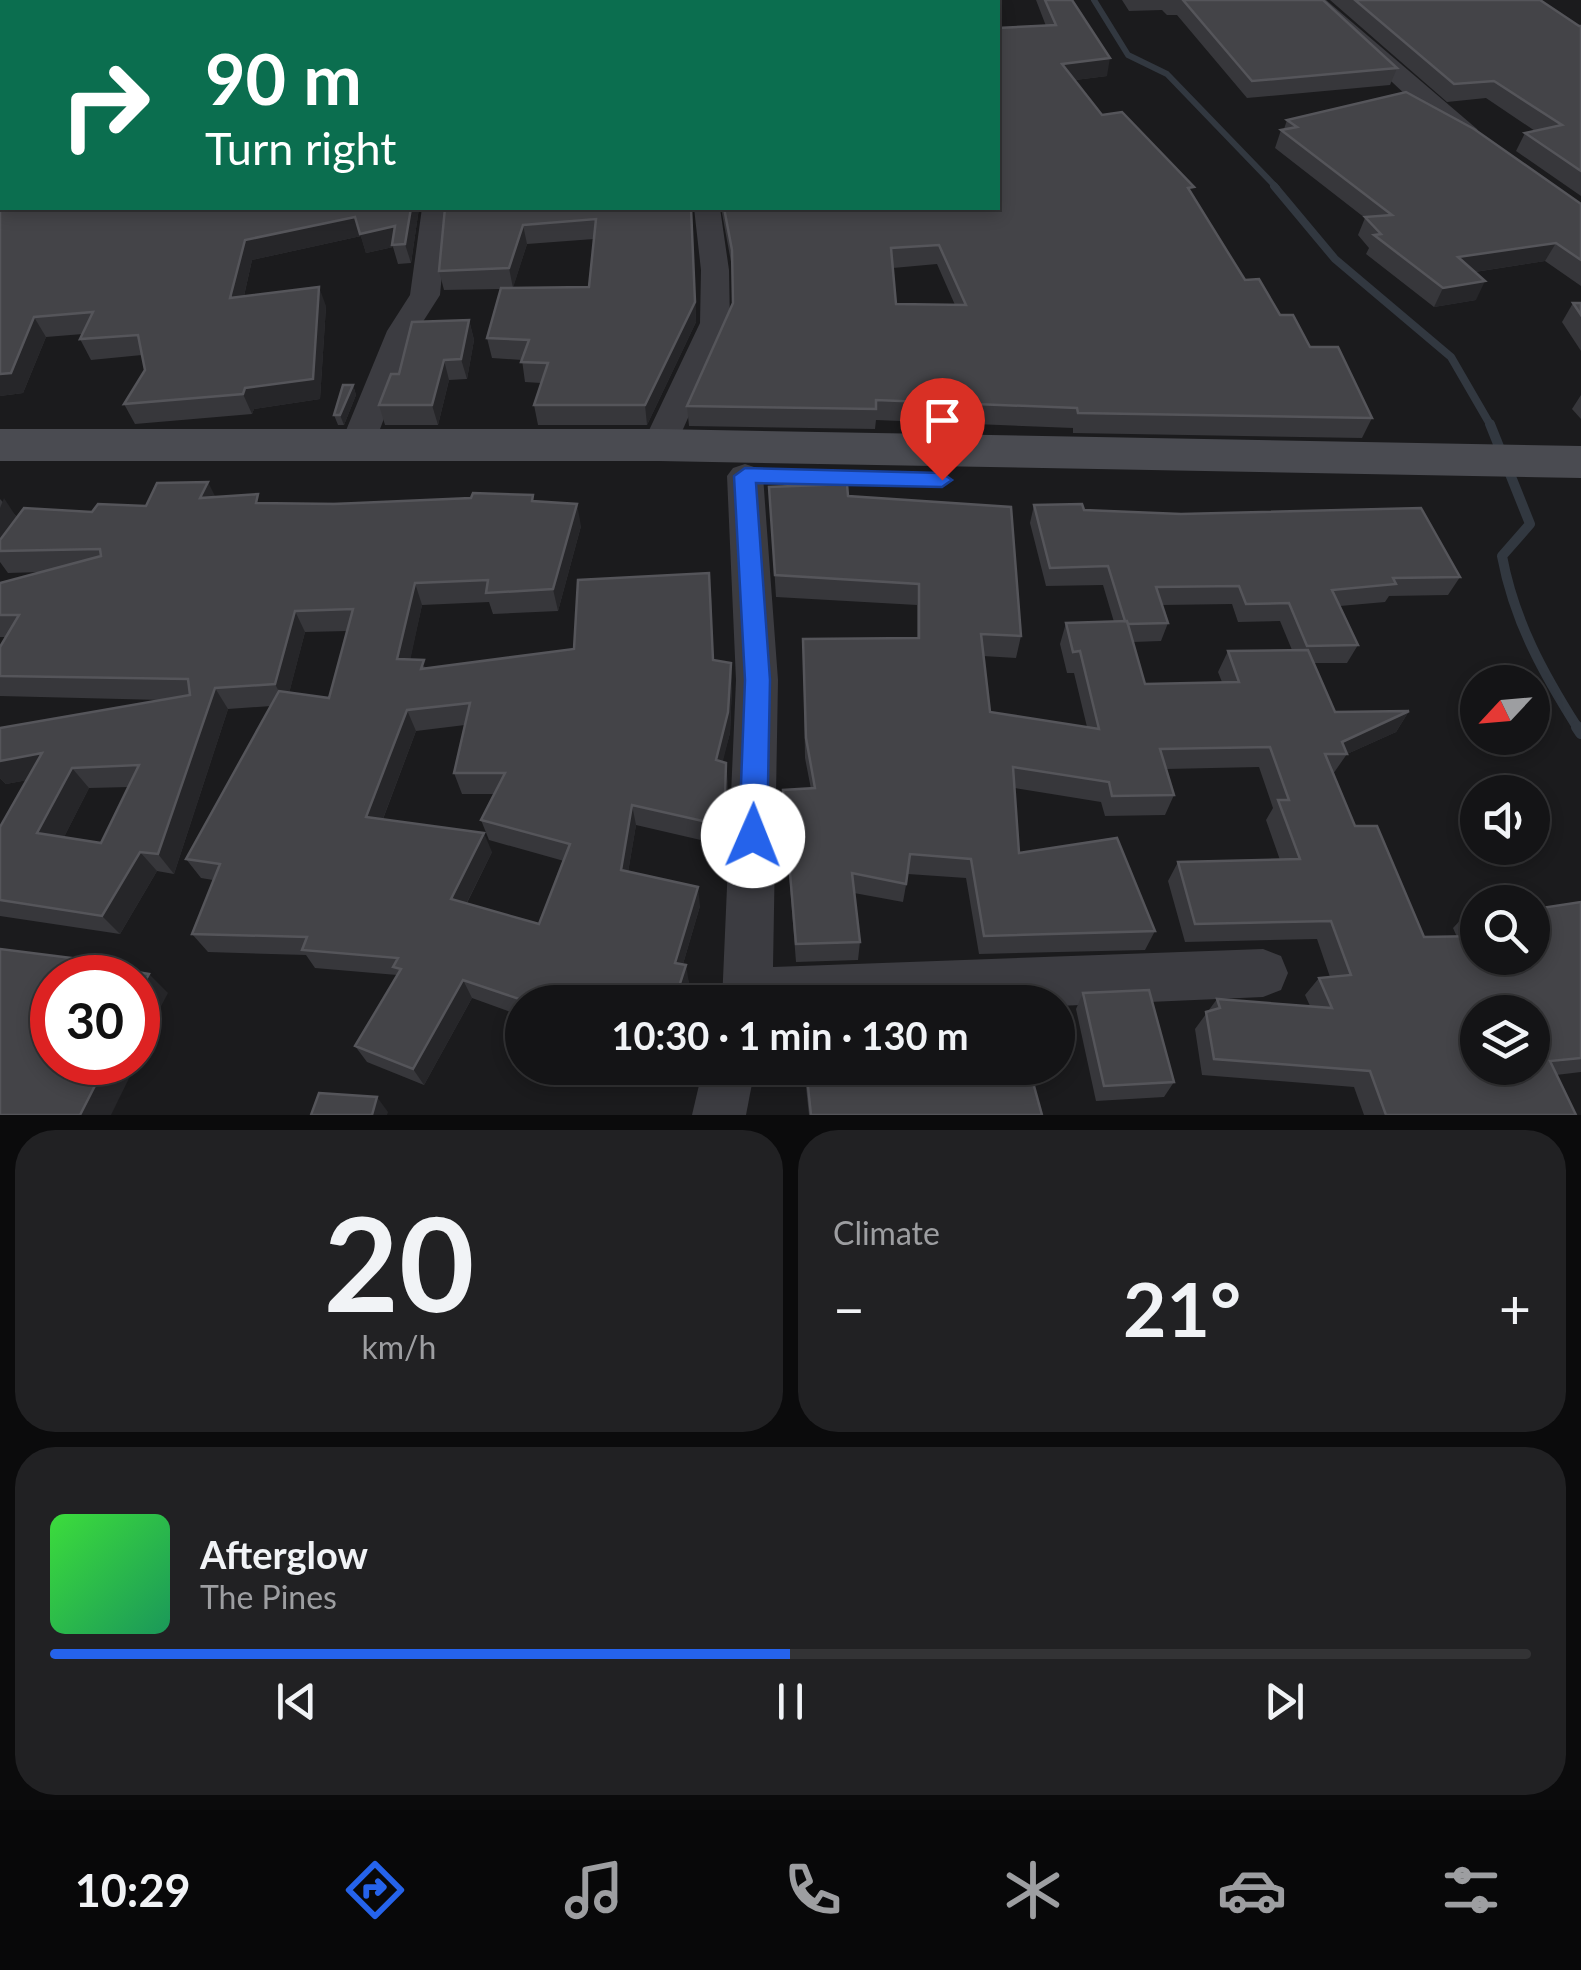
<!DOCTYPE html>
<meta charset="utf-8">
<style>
:root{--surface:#141416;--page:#212123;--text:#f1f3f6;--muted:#9d9ea1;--line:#333335;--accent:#2563eb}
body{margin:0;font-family:Lato,sans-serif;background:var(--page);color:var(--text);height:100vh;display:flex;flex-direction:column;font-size:38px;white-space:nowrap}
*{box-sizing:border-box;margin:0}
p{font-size:32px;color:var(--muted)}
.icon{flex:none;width:55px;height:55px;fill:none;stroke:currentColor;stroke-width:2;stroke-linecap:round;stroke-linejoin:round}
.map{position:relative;height:1115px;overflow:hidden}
.drawer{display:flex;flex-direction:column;gap:15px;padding:15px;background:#0b0b0c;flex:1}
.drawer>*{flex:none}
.banner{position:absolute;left:0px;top:0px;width:1000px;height:210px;box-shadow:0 5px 15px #0003,0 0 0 2px var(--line);background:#0b6e4f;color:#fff;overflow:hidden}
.needle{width:65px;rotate:244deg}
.buttons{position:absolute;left:1460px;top:665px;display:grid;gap:20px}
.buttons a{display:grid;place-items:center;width:90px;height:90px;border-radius:50%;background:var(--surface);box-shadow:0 5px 15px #0003,0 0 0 2px var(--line);font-size:50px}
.speed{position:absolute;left:30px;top:955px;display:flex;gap:20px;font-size:50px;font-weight:700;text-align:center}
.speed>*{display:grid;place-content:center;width:130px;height:130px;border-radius:50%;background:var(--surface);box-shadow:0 5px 15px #0003,0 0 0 2px var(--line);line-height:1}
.speed .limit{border:15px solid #d22;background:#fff;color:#111}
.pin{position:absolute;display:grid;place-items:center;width:85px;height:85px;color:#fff;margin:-102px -42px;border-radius:50% 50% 50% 0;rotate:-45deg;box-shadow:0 0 10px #0007}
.pin .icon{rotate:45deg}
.me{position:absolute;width:110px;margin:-55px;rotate:1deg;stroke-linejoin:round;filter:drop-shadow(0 0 8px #0008)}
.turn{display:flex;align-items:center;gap:35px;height:210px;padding:0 40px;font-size:45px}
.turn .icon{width:130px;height:130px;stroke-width:2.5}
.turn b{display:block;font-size:70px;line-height:85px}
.big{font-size:75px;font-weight:700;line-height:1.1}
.drawer .tile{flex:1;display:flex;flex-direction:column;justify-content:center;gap:15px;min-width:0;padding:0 35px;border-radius:40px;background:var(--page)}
.drawer .dial{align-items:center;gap:0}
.dial b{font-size:130px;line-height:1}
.song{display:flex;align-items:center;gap:30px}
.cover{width:120px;height:120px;border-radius:15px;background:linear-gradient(135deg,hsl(120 70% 55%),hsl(150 70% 35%))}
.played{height:10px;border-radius:5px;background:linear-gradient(90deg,var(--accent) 50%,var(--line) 50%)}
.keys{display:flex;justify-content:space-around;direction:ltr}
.heat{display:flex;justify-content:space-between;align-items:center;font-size:55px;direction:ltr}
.drawer .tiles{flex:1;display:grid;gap:15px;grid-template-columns:1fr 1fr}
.tile:last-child{grid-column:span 2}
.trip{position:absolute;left:505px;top:985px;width:570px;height:100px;border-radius:50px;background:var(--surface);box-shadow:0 5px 15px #0003,0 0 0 2px var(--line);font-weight:700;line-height:100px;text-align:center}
.tabs{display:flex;height:160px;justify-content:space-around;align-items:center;background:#080809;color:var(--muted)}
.tabs .icon{width:70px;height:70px}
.tabs .on{color:var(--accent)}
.tabs b{font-size:45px;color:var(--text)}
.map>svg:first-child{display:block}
</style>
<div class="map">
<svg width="1581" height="1115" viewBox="0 0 1581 1115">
<rect width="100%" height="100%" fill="#1b1b1d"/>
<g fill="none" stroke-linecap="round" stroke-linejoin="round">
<!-- stream-far3 -->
<path stroke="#323840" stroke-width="6" d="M 1094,0 L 1128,55 L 1167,74 L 1277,188"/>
<!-- stream-far2 -->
<path stroke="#323840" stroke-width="8" d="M 1274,186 L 1335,259 L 1451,357 L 1491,426"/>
<!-- stream-far1 -->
<path stroke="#323840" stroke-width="10" d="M 1490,424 L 1530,524 L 1502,556 C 1514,621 1544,675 1579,730"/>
<!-- stream -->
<path stroke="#323840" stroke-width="12" d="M 1577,727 L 1581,733"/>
<!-- street -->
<g fill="#3c3c41" fill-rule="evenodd">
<path d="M 1304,0 L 1326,0 L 1477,129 L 1480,134 L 1477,139 L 1459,139 L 1422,110 Z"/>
<path d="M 422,208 L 448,208 L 440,295 L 417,331 L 374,445 L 369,453 L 345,453 L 340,445 L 387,331 L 410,295 Z"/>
<path d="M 694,208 L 720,208 L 729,270 L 730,323 L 676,445 L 671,453 L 647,453 L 642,445 L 700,323 L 701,270 Z"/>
<path d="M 745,464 L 757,468 L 763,476 L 778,680 L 773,967 L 1263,949 L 1281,956 L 1288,973 L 1281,990 L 1263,997 L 1058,1006 L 722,1002 L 736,680 L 727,476 L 733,468 Z"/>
<path d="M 703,1068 L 755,1068 L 746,1115 L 692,1115 Z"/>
</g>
<!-- secondary -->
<path fill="#4a4b51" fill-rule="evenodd" d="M 0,429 L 659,429 L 1581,446 L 1581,478 L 659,461 L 0,461 Z"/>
</g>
<!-- wall -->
<g fill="#37373b" fill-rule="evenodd">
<path d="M 0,0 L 2,2 L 2,208 L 419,208 L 411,263 L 398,264 L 393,247 L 366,253 L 361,236 L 252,260 L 244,296 L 326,306 L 320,399 L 254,409 L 252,414 L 135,424 L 124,404 L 145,370 L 142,355 L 91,360 L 80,339 L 83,334 L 46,337 L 23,393 L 0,396 Z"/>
<path d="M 1036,0 L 1072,0 L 1107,76 L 1075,80 L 1102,115 L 1192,194 L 1245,280 L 1310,347 L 1372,418 L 1362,438 L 1073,433 L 1073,428 L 876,420 L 875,429 L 689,426 L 687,406 L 733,303 L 732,267 L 721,208 L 998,208 L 1046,26 ZM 937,264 L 955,305 L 896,304 L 893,268 Z"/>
<path d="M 1122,0 L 1323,0 L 1397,68 L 1390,85 L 1247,98 L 1177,15 L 1167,15 L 1162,10 L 1129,11 Z"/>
<path d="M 1330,0 L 1540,0 L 1579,26 L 1581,26 L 1581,196 L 1516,151 L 1525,133 L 1535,131 L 1486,98 L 1447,102 Z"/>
<path d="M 1287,120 L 1581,204 L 1581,286 L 1545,261 L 1475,272 L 1476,300 L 1434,307 L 1366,254 L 1369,248 L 1358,235 L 1365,218 L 1275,148 L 1281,130 L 1284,129 Z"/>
<path d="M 445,208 L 691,208 L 696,322 L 647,425 L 538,425 L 534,405 L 541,383 L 525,382 L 522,360 L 492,358 L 487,338 L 500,289 L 444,290 L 439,271 ZM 594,239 L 589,287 L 513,287 L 527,244 Z"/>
<path d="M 1573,303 L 1581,303 L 1581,351 L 1562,322 Z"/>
<path d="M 469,320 L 474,340 L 467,379 L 449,380 L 438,425 L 385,425 L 379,405 L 399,374 Z"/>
<path d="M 353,385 L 356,395 L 344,425 L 338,425 L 334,415 Z"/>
<path d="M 1581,395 L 1581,419 L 1572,409 Z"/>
<path d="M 769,487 L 848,496 L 1021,636 L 1016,658 L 983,656 L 990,712 L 1087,727 L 1074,673 L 1067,673 L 1060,644 L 1066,623 L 1114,622 L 1103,585 L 1046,586 L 1030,523 L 1034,505 L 1084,510 L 1460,577 L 1448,595 L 1389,596 L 1385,602 L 1340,606 L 1358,645 L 1347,663 L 1314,663 L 1335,712 L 1409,711 L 1396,732 L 1347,754 L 1333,774 L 1355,826 L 1424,937 L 1457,937 L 1453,928 L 1470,910 L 1478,909 L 1478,958 L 1542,908 L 1581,902 L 1581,1072 L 1556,1075 L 1576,1115 L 1364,1115 L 1354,1087 L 1202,1075 L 1195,1029 L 1217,999 L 1310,1006 L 1305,995 L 1319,978 L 1330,977 L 1317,939 L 1185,942 L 1168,881 L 1178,862 L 1280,860 L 1266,820 L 1273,808 L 1259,767 L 1166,769 L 1174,795 L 1165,815 L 1105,816 L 1101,802 L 1015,788 L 1019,853 L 1155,931 L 1145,950 L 979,954 L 966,878 L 908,874 L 903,902 L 854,893 L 860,942 L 858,960 L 796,962 L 784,810 L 783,790 L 811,789 L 805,758 L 803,639 L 917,638 L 917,605 L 776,597 ZM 1232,604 L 1238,622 L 1280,621 L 1292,650 L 1228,651 L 1218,672 L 1222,682 L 1145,684 L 1133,642 L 1161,641 L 1168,623 L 1162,605 Z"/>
<path d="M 215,497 L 262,503 L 535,502 L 581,526 L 558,611 L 493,614 L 489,602 L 422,605 L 410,659 L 427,668 L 574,649 L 711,595 L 713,660 L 731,663 L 732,684 L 730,733 L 722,762 L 728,783 L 726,816 L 718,844 L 636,825 L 628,872 L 700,906 L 683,964 L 689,983 L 683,1002 L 522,1002 L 522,1016 L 472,998 L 424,1085 L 367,1062 L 355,1046 L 397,975 L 315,968 L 306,955 L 208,952 L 192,934 L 213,880 L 201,878 L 186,859 L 271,706 L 228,709 L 174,874 L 157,871 L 120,934 L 0,916 L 0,827 L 27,780 L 6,784 L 0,778 L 0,728 L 162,700 L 0,696 L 0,647 L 6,637 L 0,637 L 0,583 L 41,572 L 8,573 L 0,562 L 0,499 L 17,517 L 92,512 ZM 347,631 L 329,698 L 289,693 L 305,632 ZM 465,725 L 454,773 L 462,794 L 495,794 L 481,820 L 489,840 L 564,861 L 539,924 L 467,903 L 492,852 L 383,819 L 416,731 ZM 129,787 L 101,843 L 64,837 L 89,788 Z"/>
<path d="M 1083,993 L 1174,1082 L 1164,1097 L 1096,1101 L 1076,1009 Z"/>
<path d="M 804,1068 L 1029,1068 L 1042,1115 L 809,1115 Z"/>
</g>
<!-- shaded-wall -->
<g fill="#262629">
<path d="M 1110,58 L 1107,76 L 1059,82 L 1062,64 Z"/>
<path d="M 411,208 L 419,208 L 411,263 L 405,244 Z"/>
<path d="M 691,208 L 696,322 L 647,425 L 645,405 Z"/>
<path d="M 355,217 L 361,236 L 252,260 L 239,318 L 230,298 L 245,240 Z"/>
<path d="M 523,225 L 527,244 L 513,288 L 509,268 Z"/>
<path d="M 395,226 L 393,247 L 366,253 L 360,234 Z"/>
<path d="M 1556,243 L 1545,261 L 1448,276 L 1458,257 Z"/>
<path d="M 1485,281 L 1476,300 L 1434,307 L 1443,288 Z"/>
<path d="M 319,287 L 326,306 L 320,399 L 254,409 L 252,414 L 243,394 L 245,388 Z"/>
<path d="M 34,317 L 46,337 L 23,393 L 0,396 L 0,374 Z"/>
<path d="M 469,320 L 474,340 L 467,379 L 461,359 Z"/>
<path d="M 444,360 L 449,380 L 438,425 L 432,405 Z"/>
<path d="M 353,385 L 356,395 L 344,425 L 340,415 Z"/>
<path d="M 208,482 L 219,504 L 200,498 Z"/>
<path d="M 4,498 L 17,518 L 0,540 L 0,508 Z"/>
<path d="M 577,504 L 581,526 L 558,611 L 553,589 Z"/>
<path d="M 415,583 L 422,605 L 406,680 L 397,659 Z"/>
<path d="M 295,611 L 305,632 L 286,705 L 275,684 Z"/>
<path d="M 731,663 L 732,684 L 730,733 L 718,781 L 716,760 Z"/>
<path d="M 215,688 L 228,709 L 174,874 L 158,854 Z"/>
<path d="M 407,710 L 416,731 L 376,837 L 366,817 Z"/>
<path d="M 1409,711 L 1396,732 L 1347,754 L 1342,742 Z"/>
<path d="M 42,753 L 60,774 L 6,784 L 0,778 L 0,761 Z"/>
<path d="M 726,763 L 728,783 L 726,816 L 718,844 L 716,824 Z"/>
<path d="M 72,768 L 89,788 L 56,853 L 37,833 Z"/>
<path d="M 632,805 L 636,825 L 625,890 L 621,870 Z"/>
<path d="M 484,833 L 492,852 L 459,918 L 451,899 Z"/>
<path d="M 140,852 L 157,871 L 120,934 L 102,916 Z"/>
<path d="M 698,887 L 700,906 L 678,981 L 675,963 Z"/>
<path d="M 686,965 L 689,983 L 683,1002 L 674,1002 Z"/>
<path d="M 149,974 L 168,993 L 138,1050 L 138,994 Z"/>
<path d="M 463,980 L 472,998 L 424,1085 L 413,1069 Z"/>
<path d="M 107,1062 L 136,1064 L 111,1115 L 80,1115 Z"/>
<path d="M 377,1097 L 388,1112 L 387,1115 L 372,1115 Z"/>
</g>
<!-- building -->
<g fill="#444448" stroke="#55555a" stroke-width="2.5" fill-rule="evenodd">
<path d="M 0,0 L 974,0 L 976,2 L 2,2 L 2,208 L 411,208 L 405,244 L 392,245 L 395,226 L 360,234 L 355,217 L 245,240 L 230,298 L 319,287 L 313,379 L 245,388 L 243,394 L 124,404 L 145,370 L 138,335 L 80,339 L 93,312 L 34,317 L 11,373 L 0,374 Z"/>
<path d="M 1045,0 L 1072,0 L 1110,58 L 1062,64 L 1102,115 L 1122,112 L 1194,187 L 1188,188 L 1245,280 L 1259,279 L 1280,315 L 1293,315 L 1310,347 L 1338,347 L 1372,418 L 1078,413 L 1077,408 L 876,400 L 876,409 L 687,406 L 733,303 L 732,250 L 724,208 L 998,208 L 998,28 L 1056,25 ZM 939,245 L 966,305 L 896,304 L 891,248 Z"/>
<path d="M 1183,0 L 1323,0 L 1397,68 L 1252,81 Z"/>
<path d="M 1355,0 L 1540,0 L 1579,26 L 1581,26 L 1581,171 L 1525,133 L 1562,125 L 1494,81 L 1454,84 Z"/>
<path d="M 1406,92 L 1474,129 L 1581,204 L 1581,260 L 1556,243 L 1458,257 L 1485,281 L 1443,288 L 1374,235 L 1381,234 L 1365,217 L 1392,215 L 1281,130 L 1297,127 L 1287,120 Z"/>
<path d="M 445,208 L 691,208 L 695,302 L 645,405 L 534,405 L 548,363 L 521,362 L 529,340 L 487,338 L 501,288 L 589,287 L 596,219 L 523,225 L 509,268 L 439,271 Z"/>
<path d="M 1573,303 L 1581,303 L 1581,315 Z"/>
<path d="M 469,320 L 461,359 L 444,360 L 432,405 L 379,405 L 391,374 L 399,374 L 412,322 Z"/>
<path d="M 343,385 L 353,385 L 340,415 L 334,415 Z"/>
<path d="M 208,482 L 200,498 L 258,494 L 256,503 L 334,504 L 471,498 L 473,493 L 533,495 L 532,501 L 577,504 L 553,589 L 486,593 L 488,580 L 415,583 L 397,659 L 424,660 L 421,669 L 574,649 L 578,580 L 709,573 L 713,660 L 731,663 L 728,712 L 716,760 L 726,763 L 725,796 L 716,824 L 632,805 L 621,870 L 698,887 L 675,963 L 686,965 L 674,1002 L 554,1002 L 533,998 L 531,1002 L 528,1002 L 463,980 L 413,1069 L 355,1046 L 401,969 L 393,967 L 398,958 L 302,950 L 307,937 L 192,934 L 220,864 L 186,859 L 279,691 L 329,698 L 353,609 L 295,611 L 275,684 L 215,688 L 158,854 L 140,852 L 102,916 L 0,900 L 0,827 L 42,753 L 0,761 L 0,728 L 190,695 L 188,679 L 0,676 L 0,647 L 19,615 L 0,615 L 0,583 L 101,556 L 100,549 L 0,551 L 0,540 L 24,508 L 92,512 L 98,504 L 146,506 L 157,483 ZM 470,703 L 454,773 L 505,773 L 481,820 L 570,844 L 539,924 L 451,899 L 484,833 L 366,817 L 407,710 ZM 139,765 L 101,843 L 37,833 L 72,768 Z"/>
<path d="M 847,484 L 848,496 L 1011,507 L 1021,636 L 981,634 L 990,712 L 1099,729 L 1080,651 L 1073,652 L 1066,623 L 1127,621 L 1145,684 L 1239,682 L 1228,651 L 1308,650 L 1335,712 L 1409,711 L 1342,742 L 1347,754 L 1325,754 L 1355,826 L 1377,826 L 1424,937 L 1478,936 L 1478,958 L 1532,958 L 1532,904 L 1539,903 L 1542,908 L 1581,902 L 1581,1058 L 1550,1061 L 1576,1115 L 1386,1115 L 1370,1071 L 1214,1059 L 1206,1012 L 1220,1008 L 1217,999 L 1332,1008 L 1319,978 L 1351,975 L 1331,921 L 1195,924 L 1178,862 L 1300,859 L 1278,800 L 1289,800 L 1270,747 L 1160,749 L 1174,795 L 1112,796 L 1109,782 L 1013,767 L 1019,853 L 1117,838 L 1155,931 L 984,936 L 971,859 L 910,854 L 906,884 L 852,873 L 860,942 L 796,944 L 783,790 L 815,788 L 806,738 L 803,639 L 919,638 L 919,584 L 775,575 L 769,487 ZM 1478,1012 L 1532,1012 L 1532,1068 L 1478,1068 Z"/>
<path d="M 1082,504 L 1084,510 L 1181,514 L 1421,508 L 1460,577 L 1393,578 L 1396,584 L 1332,590 L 1358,645 L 1307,646 L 1289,603 L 1246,604 L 1239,586 L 1156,587 L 1168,623 L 1128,624 L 1127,621 L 1125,621 L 1108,566 L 1050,568 L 1034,505 Z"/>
<path d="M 1478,909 L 1478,924 L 1470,910 Z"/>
<path d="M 0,949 L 103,962 L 100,966 L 149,974 L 138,994 L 138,978 L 52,978 L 52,1062 L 107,1062 L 80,1115 L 0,1115 Z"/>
<path d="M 920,989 L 922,1002 L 800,1002 L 800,1000 Z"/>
<path d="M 1149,990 L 1174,1082 L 1104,1086 L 1083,993 Z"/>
<path d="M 806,1068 L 1029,1068 L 1042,1115 L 811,1115 Z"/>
<path d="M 319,1093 L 377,1097 L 372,1115 L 311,1115 Z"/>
</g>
<!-- route -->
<path fill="#2563eb" stroke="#184099" stroke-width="2.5" d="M 745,468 L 942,473 L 952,480 L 942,487 L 756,483 L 770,680 L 767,836 L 763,845 L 753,849 L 743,845 L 739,836 L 745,680 L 734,476 Z"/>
</svg>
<div class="buttons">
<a><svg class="needle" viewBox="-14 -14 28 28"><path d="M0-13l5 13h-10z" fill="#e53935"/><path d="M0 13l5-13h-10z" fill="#9d9ea1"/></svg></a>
<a><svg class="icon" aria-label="sound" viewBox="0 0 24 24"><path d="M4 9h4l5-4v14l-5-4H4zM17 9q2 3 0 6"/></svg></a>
<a><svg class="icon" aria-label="search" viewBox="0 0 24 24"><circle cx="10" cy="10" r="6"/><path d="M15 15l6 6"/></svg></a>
<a><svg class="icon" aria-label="layers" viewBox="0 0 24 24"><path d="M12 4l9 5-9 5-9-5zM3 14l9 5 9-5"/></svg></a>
</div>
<div class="speed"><div class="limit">30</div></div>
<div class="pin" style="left:942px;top:480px;background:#d93025"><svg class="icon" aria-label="arrive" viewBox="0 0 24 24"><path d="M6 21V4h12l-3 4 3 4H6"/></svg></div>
<svg class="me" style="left:753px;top:836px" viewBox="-20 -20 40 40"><circle r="19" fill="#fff"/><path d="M0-13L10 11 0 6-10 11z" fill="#2563eb"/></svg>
<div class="trip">10:30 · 1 min · 130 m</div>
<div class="banner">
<div class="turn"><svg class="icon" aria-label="right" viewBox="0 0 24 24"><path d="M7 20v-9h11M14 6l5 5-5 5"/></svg><div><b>90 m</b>Turn right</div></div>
</div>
</div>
<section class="drawer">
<div class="tiles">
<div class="tile dial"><b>20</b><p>km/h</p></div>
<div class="tile"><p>Climate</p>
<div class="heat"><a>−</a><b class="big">21°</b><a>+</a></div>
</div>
<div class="tile">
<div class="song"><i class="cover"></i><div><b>Afterglow</b><p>The Pines</p></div></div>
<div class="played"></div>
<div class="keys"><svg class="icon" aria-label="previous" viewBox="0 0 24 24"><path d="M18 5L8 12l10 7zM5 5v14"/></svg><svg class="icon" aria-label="pause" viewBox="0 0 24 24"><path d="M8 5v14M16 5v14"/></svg><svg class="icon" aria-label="next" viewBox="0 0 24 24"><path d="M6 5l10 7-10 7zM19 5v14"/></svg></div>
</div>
</div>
</section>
<nav class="tabs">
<b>10:29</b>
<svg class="icon on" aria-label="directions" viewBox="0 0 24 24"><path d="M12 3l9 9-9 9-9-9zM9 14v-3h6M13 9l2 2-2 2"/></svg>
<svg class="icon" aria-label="music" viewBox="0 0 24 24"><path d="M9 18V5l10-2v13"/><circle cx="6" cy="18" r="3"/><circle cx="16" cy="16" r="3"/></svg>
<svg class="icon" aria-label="phone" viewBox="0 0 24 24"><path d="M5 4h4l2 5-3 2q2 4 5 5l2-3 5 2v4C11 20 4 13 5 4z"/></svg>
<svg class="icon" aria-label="climate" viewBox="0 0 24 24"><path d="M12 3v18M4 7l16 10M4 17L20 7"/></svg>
<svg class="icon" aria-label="car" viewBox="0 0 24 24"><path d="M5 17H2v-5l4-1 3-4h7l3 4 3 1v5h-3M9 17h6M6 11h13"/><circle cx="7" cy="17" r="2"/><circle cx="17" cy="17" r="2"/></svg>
<svg class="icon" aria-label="filters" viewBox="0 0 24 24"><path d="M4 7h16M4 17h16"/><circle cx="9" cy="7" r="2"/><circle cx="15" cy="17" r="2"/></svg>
</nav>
